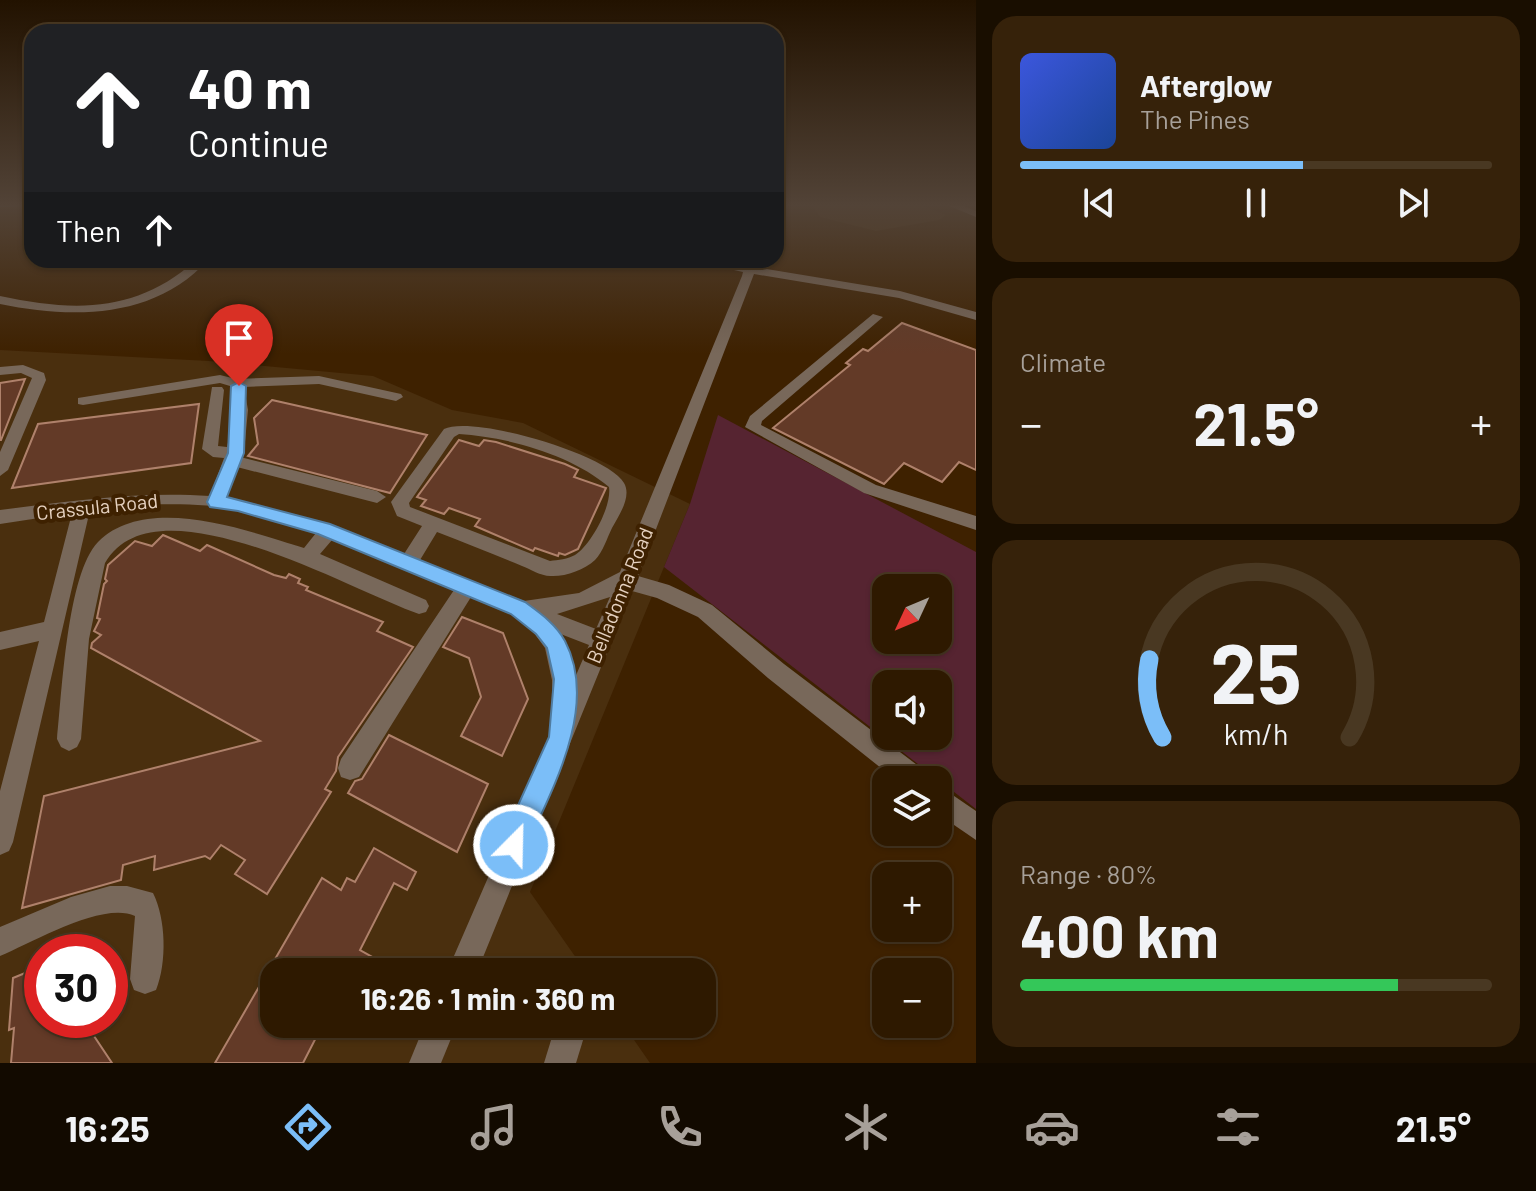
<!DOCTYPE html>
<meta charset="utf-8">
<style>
:root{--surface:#2e1900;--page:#36220a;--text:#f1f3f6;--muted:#a7a099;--line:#493822;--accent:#7bbef8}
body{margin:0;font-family:Barlow,sans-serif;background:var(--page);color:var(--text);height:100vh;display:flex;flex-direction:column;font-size:30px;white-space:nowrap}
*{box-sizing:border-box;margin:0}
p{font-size:26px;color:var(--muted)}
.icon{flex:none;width:44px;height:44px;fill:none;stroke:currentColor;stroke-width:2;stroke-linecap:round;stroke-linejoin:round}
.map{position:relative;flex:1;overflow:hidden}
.side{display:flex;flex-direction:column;gap:16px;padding:16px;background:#190e00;width:560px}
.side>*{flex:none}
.top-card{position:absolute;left:24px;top:24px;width:760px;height:244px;border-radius:24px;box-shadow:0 2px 6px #0004,0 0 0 2px var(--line);background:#202124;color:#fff;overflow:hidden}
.needle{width:52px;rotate:226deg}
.fabs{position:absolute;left:872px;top:574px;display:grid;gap:16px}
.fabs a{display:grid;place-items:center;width:80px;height:80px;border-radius:16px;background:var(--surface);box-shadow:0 2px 6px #0004,0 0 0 2px var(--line);font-size:40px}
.speed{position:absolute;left:24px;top:934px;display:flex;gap:16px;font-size:40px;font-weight:700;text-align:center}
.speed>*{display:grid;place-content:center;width:104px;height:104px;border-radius:50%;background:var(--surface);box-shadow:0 2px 6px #0004,0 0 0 2px var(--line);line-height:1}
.speed .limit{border:12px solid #d22;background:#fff;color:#111}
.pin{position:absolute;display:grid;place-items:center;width:68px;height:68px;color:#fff;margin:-82px -34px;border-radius:50% 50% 50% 0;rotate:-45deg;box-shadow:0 0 8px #0007}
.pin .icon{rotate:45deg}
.me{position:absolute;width:88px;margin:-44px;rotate:23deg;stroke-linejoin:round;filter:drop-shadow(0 0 6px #0008)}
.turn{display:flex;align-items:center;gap:28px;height:168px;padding:0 32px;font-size:36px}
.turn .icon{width:104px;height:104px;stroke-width:2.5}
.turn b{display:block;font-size:56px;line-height:68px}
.then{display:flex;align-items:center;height:76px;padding:0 32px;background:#0003;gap:16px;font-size:30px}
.big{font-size:60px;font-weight:700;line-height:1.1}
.side .card{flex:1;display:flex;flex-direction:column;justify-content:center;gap:12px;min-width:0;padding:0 28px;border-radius:24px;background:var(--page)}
.side .dial{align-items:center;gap:0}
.dial svg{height:208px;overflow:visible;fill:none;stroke:var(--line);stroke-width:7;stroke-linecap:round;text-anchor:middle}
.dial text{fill:var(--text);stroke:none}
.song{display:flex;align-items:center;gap:24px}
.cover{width:96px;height:96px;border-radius:12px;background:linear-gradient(135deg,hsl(230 70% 55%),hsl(220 70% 35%))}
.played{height:8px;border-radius:4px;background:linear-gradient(90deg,var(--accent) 60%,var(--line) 60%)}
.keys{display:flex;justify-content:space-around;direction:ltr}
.heat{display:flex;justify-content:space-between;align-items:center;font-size:44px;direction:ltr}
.charge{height:12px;border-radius:6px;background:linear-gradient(90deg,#34c759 80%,var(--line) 0)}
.trip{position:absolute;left:260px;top:958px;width:456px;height:80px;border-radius:24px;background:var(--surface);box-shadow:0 2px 6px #0004,0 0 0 2px var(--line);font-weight:700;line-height:80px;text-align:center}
.tab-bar{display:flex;height:128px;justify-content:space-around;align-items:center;background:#120a00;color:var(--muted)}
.tab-bar .icon{width:56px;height:56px}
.tab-bar .active{color:var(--accent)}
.tab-bar b{font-size:36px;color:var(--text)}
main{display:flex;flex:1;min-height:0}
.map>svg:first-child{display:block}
</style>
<main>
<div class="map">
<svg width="976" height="1063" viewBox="0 0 976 1063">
<rect width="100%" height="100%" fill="#3e2100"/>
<!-- built -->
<g fill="#4a2f0e" fill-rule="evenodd">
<path d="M 812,205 L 921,205 L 946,215 L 939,220 L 876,231 L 820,217 Z"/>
<path d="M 0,350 L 209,361 L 373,376 L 452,410 L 523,423 L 690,504 L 530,892 L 586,972 L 274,972 L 274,1024 L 623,1024 L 650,1063 L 0,1063 ZM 42,952 L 110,952 L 110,1020 L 42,1020 Z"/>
</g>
<!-- green -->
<path fill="#562431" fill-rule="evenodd" d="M 718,415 L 976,552 L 976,809 L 664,567 L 690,504 ZM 886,588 L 938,588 L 938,640 L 886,640 ZM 886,684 L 938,684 L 938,736 L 886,736 Z"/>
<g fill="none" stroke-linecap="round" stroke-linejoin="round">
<!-- stream -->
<path stroke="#357ab0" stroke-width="2" d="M 0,206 L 26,205"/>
</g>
<!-- building -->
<g fill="#633a27" stroke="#af816b" stroke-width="2">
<path d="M 902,323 L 976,350 L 976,470 L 959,462 L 942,482 L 904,463 L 884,484 L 773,428 L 850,365 L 846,363 L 863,349 L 868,351 Z"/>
<path d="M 25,379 L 1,440 L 0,440 L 0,383 Z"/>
<path d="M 272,400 L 427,435 L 390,493 L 248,456 L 258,444 L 254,418 Z"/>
<path d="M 199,404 L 191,463 L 12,488 L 38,424 Z"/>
<path d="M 459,440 L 479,446 L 484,440 L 496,442 L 565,464 L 578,470 L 574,477 L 606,488 L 578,549 L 565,555 L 559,553 L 558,556 L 535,548 L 533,551 L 475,526 L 480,519 L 449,508 L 444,514 L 421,506 L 426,500 L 417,497 Z"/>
<path d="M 163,535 L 200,551 L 207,545 L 274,575 L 286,578 L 289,574 L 300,579 L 298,583 L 308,587 L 306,590 L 383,622 L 377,631 L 413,647 L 338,757 L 336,771 L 325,789 L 331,792 L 267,894 L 235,874 L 245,860 L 221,845 L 210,859 L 205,856 L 154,870 L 155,856 L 123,865 L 121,880 L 22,908 L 44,796 L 260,741 L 91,648 L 92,643 L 101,635 L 94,631 L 100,619 L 97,618 L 104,584 L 107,581 L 105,579 L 108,565 L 135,541 L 152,546 Z"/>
<path d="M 462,617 L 503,633 L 528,699 L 502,756 L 461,736 L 481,697 L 469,658 L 443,647 Z"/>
<path d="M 389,735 L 488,784 L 457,852 L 348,793 L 355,781 L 362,779 Z"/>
<path d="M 374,848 L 416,872 L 407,890 L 394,883 L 360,950 L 374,958 L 367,972 L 274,972 L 274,1024 L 323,1024 L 303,1063 L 215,1063 L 322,878 L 341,890 L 347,878 L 355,882 Z"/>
<path d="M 42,966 L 42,1020 L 91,1020 L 90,1030 L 112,1063 L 11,1063 L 14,1028 L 9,1030 L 13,978 Z"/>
</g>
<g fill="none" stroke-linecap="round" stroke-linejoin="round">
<!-- minor -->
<g fill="#78685a" fill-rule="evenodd">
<path d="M 947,205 L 961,205 L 976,211 L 976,217 Z"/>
<path d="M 196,260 L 208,260 C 154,319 73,319 0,304 L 0,296 C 75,312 137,313 196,260 Z"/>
<path d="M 689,260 L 713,260 L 745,265 L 746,260 L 756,260 L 755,267 L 900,291 L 976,312 L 976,320 L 899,298 L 754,274 L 638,576 L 669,585 L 712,605 L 784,664 L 925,771 L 928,780 L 896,780 L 768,678 L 698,617 L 657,598 L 632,591 L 477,972 L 447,972 L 553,728 L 552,680 L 545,648 L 523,618 L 471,597 L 359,777 L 350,780 L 341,777 L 338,768 L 341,759 L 454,590 L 332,540 L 320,554 L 426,600 L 429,606 L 426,612 L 419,614 C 353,592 155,475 105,563 L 89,639 L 81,739 L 77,747 L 69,751 L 61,747 L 57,739 C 62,693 67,574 98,542 C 147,493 248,531 304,548 L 316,533 C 291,526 265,515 239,510 C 192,501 137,504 90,510 L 13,842 L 9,851 L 0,855 L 0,791 L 39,641 L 0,650 L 0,632 L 44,622 L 72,513 L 0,524 L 0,510 C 71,501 138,491 210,496 L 224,458 L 213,457 L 202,449 L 212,387 L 222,387 L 224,390 L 218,446 L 227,447 C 232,427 235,406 230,386 L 220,383 L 83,405 L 78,404 L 78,398 L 220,375 L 236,379 L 319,376 L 401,394 L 403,397 L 396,401 L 319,384 L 244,387 L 248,410 L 244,452 L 240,457 L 377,491 L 386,497 L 377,503 L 237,467 L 227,497 L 330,524 L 404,554 L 422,526 L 397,516 L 391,502 L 444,429 C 473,415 608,454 624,483 C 632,497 619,515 612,528 C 607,538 603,552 595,560 C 584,570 565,577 550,576 C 541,576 530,569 522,566 C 493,554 465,543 437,532 L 420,560 L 524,601 L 579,593 L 620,572 L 742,276 L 743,272 ZM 459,434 C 508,437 572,455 609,487 C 612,506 591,545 575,555 C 568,559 558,560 550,561 L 410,507 L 409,503 L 454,437 ZM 610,597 L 596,629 L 557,614 ZM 558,633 L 589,645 L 574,680 L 569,654 Z"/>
<path d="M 873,314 L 883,317 L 762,421 L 761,425 L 876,485 L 976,516 L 976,530 L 864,493 L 745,427 L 750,416 Z"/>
<path d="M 23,365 L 44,373 L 46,380 L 8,470 L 0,476 L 0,452 L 32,378 L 21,373 L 0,375 L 0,367 Z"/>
<path d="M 938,785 L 976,811 L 976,840 L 938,814 Z"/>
<path d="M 110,886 L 127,886 L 153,893 C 166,919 167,962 156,990 L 145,994 L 134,990 L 130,979 L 135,916 C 102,901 32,943 0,956 L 0,927 L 71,897 Z"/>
<path d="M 425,1024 L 457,1024 L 441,1063 L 409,1063 Z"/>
<path d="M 556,1024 L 588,1024 L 576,1063 L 544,1063 Z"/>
</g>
</g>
<!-- sky -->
<linearGradient id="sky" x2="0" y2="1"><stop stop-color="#221200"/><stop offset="0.58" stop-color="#524337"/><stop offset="1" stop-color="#524337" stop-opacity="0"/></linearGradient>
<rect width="976" height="354" fill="url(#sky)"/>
<!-- route -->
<path fill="#7bbef8" stroke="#507ca1" stroke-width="2" d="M 239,382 L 246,386 L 244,453 L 227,497 L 330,524 L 525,602 C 540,613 556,624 565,641 C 600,708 550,793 523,854 L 514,858 L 504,854 L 500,845 L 549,737 L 554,679 L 547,648 L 536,634 L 511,614 L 318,534 L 238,511 L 210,507 L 207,502 L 228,453 L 231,386 Z"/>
<g text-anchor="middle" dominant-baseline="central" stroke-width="8" stroke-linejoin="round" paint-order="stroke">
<!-- street labels -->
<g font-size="20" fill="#e6d2c0" stroke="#3e2100">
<text transform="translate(97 506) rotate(-6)">Crassula Road</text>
<text transform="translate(619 595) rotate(-68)">Belladonna Road</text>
</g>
</g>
</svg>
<div class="fabs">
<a><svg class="needle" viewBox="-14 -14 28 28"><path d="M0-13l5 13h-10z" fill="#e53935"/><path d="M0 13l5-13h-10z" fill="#a7a099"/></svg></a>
<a><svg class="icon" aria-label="sound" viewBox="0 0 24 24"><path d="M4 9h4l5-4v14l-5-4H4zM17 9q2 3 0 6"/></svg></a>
<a><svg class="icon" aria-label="layers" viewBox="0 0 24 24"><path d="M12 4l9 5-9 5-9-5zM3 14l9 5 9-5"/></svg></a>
<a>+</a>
<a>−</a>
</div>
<div class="speed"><div class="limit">30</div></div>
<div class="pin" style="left:239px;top:386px;background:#d93025"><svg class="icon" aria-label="arrive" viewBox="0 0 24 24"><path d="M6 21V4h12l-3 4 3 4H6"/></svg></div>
<svg class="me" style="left:514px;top:845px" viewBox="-20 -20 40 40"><circle r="17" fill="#7bbef8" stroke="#fff" stroke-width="3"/><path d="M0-11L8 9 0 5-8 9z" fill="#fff"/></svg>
<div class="trip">16:26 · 1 min · 360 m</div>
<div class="top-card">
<div class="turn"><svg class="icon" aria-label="ahead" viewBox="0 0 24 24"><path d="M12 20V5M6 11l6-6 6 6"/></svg><div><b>40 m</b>Continue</div></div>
<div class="then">Then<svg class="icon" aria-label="ahead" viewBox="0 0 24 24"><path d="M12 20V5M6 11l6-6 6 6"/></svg></div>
</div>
</div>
<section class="side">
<div class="card">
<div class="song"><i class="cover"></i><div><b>Afterglow</b><p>The Pines</p></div></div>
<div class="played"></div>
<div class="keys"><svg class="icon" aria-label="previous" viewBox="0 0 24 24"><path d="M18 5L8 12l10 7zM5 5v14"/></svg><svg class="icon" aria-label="pause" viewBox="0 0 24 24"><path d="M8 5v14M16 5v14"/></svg><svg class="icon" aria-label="next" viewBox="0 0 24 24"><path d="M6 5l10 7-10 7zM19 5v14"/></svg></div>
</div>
<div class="card"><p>Climate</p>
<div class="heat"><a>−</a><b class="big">21.5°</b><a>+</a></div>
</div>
<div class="card dial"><svg viewBox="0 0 100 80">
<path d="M14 69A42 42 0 1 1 86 69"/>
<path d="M14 69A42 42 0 0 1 9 39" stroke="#7bbef8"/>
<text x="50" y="56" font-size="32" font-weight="700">25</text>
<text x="50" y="72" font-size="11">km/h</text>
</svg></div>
<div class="card"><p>Range · 80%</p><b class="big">400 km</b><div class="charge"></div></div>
</section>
</main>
<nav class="tab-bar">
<b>16:25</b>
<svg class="icon active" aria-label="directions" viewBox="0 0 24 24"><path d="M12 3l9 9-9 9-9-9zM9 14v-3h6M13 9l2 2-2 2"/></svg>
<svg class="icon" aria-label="music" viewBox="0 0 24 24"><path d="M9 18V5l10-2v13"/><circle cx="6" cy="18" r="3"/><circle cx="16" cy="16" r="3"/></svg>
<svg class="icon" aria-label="phone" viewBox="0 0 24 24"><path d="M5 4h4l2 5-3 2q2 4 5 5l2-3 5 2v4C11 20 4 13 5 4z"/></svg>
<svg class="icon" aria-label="climate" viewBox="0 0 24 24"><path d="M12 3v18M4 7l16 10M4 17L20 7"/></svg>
<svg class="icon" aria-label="car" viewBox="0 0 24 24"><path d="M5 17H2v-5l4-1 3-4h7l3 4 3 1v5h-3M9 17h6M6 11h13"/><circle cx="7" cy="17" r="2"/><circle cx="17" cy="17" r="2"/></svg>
<svg class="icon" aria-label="filters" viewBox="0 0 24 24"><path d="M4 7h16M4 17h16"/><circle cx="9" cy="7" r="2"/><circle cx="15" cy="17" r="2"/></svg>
<b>21.5°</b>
</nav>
